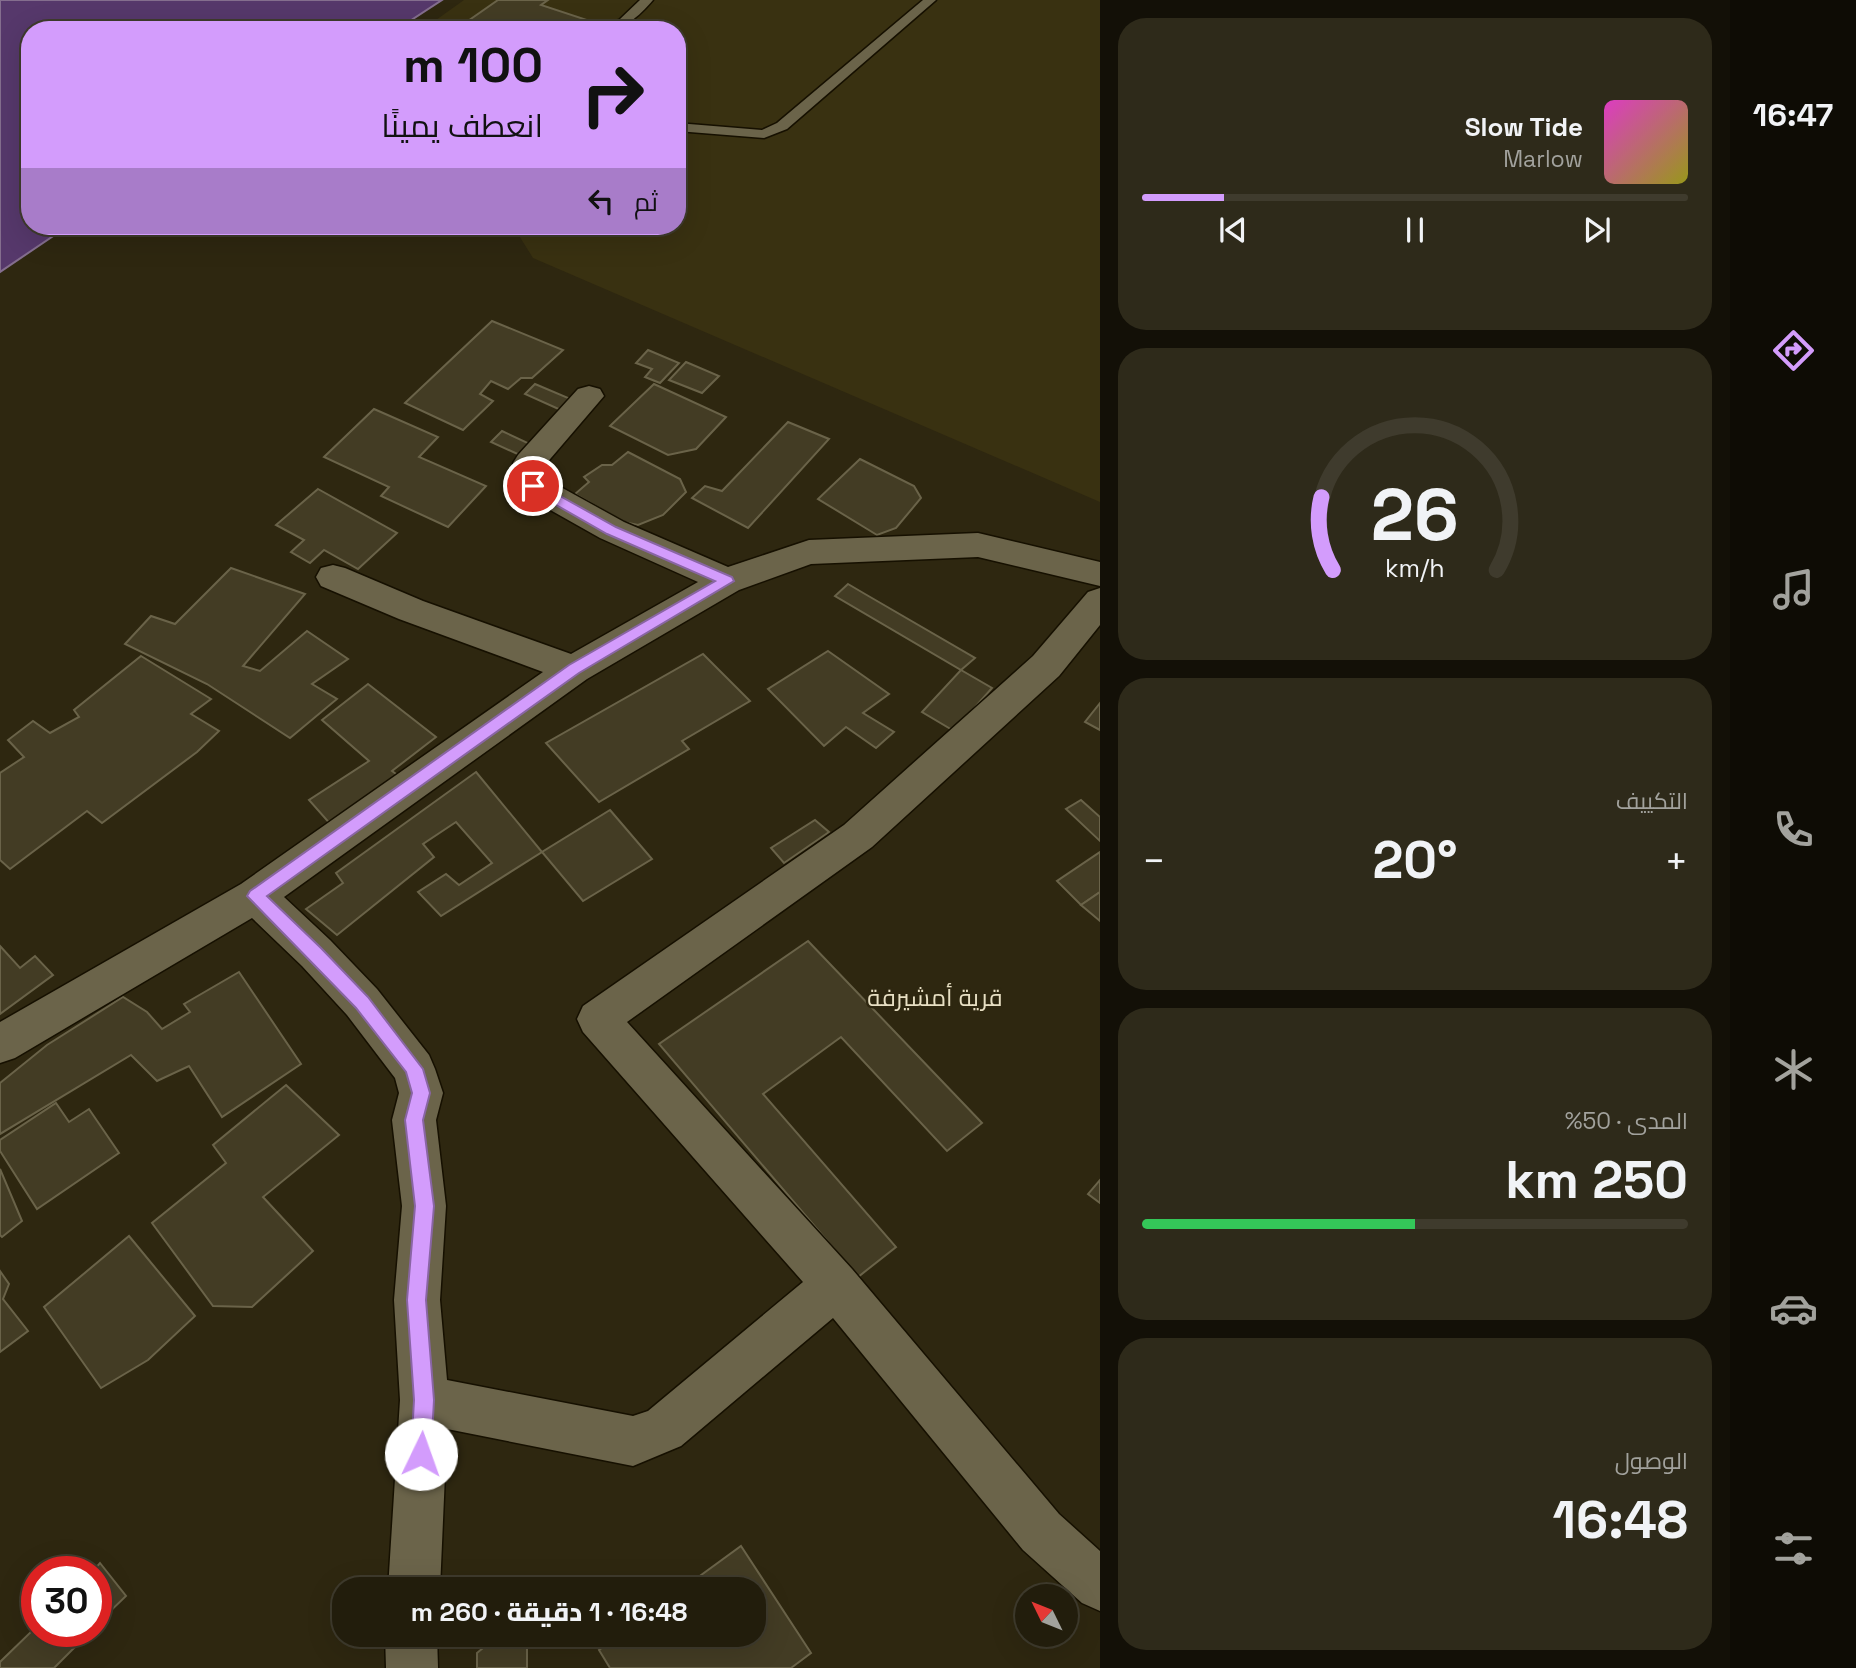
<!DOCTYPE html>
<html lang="ar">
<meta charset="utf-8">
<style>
:root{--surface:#221d0c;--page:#2e2a1a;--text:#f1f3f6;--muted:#a2a29d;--line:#3f3b2d;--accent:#d39cfc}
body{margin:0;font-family:"Space Grotesk",Cairo,sans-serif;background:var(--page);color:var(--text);direction:rtl;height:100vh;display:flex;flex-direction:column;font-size:26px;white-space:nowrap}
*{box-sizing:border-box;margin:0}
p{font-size:23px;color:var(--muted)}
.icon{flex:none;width:38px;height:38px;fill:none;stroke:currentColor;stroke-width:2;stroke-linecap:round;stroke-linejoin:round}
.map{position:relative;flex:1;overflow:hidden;direction:ltr}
.sheet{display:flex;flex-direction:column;gap:18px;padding:18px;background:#131007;width:630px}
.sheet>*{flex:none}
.banner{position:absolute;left:21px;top:21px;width:665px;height:214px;border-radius:28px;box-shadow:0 7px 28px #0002,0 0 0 2px var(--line);direction:rtl;background:#d39cfc;color:#111;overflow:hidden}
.needle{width:46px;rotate:313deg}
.fabs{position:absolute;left:1015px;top:1584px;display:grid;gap:14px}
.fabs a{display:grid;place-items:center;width:63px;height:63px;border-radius:50%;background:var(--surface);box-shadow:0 7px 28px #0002,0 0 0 2px var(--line);font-size:35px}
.speed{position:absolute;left:21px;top:1556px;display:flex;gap:14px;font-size:35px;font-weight:700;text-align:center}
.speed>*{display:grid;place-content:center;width:91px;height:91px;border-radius:50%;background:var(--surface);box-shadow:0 7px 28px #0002,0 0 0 2px var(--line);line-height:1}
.speed .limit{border:10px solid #d22;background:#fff;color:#111}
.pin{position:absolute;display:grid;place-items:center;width:60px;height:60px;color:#fff;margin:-30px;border:4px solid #fff;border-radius:50%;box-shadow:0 2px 7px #0007}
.me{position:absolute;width:77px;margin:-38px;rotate:3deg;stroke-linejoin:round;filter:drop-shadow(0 0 5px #0008)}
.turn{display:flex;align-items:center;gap:24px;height:147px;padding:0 28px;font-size:32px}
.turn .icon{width:91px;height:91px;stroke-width:2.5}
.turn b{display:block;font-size:49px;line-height:60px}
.then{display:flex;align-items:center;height:66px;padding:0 28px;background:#0003;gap:14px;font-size:26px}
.big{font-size:52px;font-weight:800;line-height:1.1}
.sheet .card{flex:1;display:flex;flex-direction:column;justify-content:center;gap:10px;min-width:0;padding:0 24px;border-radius:28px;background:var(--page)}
.sheet .dial{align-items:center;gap:0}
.dial svg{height:182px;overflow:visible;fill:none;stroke:var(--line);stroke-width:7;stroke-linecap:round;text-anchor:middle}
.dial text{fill:var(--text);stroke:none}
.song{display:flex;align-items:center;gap:21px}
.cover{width:84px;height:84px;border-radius:10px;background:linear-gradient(135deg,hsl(310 70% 55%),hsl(60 70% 35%))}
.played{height:7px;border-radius:4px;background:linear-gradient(90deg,var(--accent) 15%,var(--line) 15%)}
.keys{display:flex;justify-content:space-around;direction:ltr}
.heat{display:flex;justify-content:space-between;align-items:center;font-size:38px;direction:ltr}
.charge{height:10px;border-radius:5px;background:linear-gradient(90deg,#34c759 50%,var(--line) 0)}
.trip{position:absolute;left:332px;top:1577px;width:434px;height:70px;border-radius:28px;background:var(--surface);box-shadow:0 7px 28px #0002,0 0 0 2px var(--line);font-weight:800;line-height:70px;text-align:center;direction:rtl}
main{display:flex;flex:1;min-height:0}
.tabs{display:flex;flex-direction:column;width:126px;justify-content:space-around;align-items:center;background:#0e0c05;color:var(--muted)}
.tabs .icon{width:49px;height:49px}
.tabs .active{color:var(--accent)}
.tabs b{font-size:32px;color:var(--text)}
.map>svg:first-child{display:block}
</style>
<main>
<nav class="tabs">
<b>16:47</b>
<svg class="icon active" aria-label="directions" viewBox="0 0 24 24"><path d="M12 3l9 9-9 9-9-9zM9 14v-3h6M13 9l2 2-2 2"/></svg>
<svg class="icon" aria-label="music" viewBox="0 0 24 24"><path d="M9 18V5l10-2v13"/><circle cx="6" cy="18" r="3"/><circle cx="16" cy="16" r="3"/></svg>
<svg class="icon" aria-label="phone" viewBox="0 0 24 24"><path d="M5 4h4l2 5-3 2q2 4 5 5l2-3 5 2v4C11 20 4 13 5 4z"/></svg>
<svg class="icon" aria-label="climate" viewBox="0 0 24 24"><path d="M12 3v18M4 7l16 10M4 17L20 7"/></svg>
<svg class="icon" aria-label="car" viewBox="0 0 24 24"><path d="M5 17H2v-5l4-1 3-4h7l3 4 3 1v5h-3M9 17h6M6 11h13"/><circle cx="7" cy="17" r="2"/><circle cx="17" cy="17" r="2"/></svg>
<svg class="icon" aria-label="filters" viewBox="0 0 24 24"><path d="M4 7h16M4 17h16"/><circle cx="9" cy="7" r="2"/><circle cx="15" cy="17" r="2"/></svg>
</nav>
<section class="sheet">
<div class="card">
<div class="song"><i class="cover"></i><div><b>Slow Tide</b><p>Marlow</p></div></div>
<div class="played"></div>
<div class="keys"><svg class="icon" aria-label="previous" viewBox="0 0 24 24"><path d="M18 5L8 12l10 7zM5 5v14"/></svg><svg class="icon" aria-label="pause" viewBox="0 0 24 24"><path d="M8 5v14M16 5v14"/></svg><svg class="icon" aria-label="next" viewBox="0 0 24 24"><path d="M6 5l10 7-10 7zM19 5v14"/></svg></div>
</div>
<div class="card dial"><svg viewBox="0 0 100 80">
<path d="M14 69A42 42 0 1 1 86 69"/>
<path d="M14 69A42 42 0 0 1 9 37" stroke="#d39cfc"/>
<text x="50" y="56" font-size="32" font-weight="700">26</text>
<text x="50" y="72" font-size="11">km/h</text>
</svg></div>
<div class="card"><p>التكييف</p>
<div class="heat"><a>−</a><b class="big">20°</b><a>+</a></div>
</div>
<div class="card"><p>المدى · 50%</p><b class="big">250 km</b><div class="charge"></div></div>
<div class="card"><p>الوصول</p><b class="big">16:48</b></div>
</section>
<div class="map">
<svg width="1100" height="1668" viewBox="0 0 1100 1668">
<rect width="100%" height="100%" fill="#2e2710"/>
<!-- built -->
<path fill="#393111" d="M 464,0 L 1100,0 L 1100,502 L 533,258 L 513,226 L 677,226 L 677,30 L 422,30 Z"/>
<!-- water -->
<path fill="#56386b" stroke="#846e8e" stroke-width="2" d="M 0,0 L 442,0 L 396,30 L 30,30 L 30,226 L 68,226 L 0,272 Z"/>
<!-- building -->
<g fill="#433c24" stroke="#6a6349" stroke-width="2">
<path d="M 498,0 L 548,0 L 541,5 L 590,21 L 578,30 L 561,30 L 541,23 L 528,30 L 506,26 L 501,30 L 455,30 Z"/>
<path d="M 492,321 L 563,350 L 532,378 L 521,378 L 508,389 L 491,381 L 480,394 L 493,401 L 463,430 L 405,403 Z"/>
<path d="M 648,350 L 679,363 L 660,383 L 645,377 L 652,369 L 636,363 Z"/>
<path d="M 686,362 L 719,376 L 702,393 L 669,380 Z"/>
<path d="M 535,384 L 573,400 L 563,411 L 525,394 Z"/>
<path d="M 654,384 L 726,417 L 696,449 L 668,455 L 610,426 Z"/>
<path d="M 374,409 L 438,437 L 419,457 L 486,486 L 448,527 L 381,496 L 389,487 L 324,457 Z"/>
<path d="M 788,422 L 829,439 L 748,528 L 692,498 L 705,486 L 722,491 Z"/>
<path d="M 502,431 L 532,445 L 522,456 L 491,442 Z"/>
<path d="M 628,452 L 680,479 L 686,492 L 663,515 L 638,525 L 624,522 L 575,494 L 589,482 L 584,477 L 602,465 L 612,465 Z"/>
<path d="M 860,459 L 914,486 L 921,498 L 896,528 L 877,535 L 818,499 Z"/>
<path d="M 318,489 L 397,533 L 358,569 L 324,550 L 310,563 L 291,552 L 304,540 L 276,525 Z"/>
<path d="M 231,568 L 305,594 L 243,666 L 260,671 L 307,631 L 348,659 L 312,684 L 337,699 L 290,738 L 207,684 L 125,644 L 151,616 L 175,624 Z"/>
<path d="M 848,584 L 865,594 L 975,658 L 961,670 L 835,596 Z"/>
<path d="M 828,651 L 889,694 L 863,713 L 894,732 L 876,748 L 846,727 L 824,746 L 768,689 Z"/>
<path d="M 703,654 L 750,701 L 682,741 L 689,749 L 599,802 L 546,743 Z"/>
<path d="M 141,656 L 211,699 L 191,714 L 219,731 L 197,752 L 102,823 L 87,811 L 10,869 L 0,860 L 0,773 L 24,757 L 8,740 L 33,721 L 50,733 L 79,717 L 74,710 Z"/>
<path d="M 961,670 L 992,688 L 954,731 L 922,712 Z"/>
<path d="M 368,684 L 436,737 L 392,771 L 403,779 L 332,826 L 309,800 L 369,761 L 322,720 Z"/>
<path d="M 1100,703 L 1100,730 L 1085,722 Z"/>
<path d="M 476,772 L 542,852 L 441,916 L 418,892 L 446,874 L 459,885 L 492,863 L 456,822 L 423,844 L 434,857 L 337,935 L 306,909 L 343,883 L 336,873 Z"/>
<path d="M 1081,800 L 1100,817 L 1100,841 L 1066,809 Z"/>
<path d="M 610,810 L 652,859 L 583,901 L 542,852 Z"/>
<path d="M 815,820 L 829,832 L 784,863 L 771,848 Z"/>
<path d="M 1100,852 L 1100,892 L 1081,905 L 1057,881 Z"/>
<path d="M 1100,892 L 1100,921 L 1081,905 Z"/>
<path d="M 808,941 L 982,1123 L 947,1151 L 841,1037 L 763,1094 L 896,1247 L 858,1277 L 659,1044 Z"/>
<path d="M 0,946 L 20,968 L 35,956 L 53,975 L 0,1014 Z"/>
<path d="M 239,972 L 301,1064 L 222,1117 L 189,1066 L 157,1081 L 131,1055 L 0,1134 L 0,1083 L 47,1045 L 123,997 L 147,1012 L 162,1029 L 190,1012 L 184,1004 Z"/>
<path d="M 286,1085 L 339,1135 L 263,1197 L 313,1251 L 252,1307 L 213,1306 L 152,1223 L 226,1163 L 213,1145 Z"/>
<path d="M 56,1103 L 69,1122 L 89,1109 L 119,1153 L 37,1209 L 0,1151 L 0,1140 Z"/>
<path d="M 0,1169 L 22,1221 L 2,1237 L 0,1235 Z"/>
<path d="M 1100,1180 L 1100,1203 L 1088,1194 Z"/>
<path d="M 129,1236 L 195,1316 L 148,1360 L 101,1388 L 44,1307 Z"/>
<path d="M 0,1271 L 9,1284 L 3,1299 L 28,1331 L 0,1352 Z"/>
<path d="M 741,1546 L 811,1653 L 791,1668 L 610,1668 L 599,1650 L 621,1634 L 754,1634 L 754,1589 L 682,1589 Z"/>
<path d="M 100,1563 L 126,1596 L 96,1625 L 96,1572 L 92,1572 Z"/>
<path d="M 37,1626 L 37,1631 L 91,1631 L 54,1668 L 0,1668 L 0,1662 Z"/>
<path d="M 500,1634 L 527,1634 L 527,1668 L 477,1668 L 477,1653 Z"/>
</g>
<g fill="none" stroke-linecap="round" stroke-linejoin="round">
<!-- service casing -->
<g stroke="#161000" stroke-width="3">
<g id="service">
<path d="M 640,0 L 653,0 C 636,20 620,33 593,29 L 619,20 Z"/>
<path d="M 923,0 L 936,0 L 787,129 L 764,138 L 677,131 L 677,123 L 762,130 L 777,123 Z"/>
</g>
</g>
<!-- minor casing -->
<g stroke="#161000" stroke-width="3">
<g id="minor">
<path d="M 589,386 L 600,389 L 604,396 L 545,465 L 548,480 L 624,522 L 728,567 L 809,540 L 978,533 L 1100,562 L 1100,586 L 978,557 L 811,564 L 739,590 L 587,679 L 284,897 L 330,940 L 377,989 L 429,1055 L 435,1069 L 443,1093 L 436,1120 L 446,1206 L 440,1300 L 447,1380 L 633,1416 L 648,1411 L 803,1282 L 583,1032 L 577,1019 L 583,1006 L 844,825 L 1033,656 L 1088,592 L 1100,588 L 1100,625 L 1059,676 L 872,847 L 627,1022 L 852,1269 L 1059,1514 L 1100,1551 L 1100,1611 L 1082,1603 L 1023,1550 L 833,1318 L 681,1446 L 633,1466 L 447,1429 L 440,1589 L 388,1589 L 400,1400 L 394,1300 L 402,1206 L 392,1120 L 399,1093 L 395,1078 L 347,1015 L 302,966 L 252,918 L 15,1058 L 0,1063 L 0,1022 L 241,884 L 543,672 L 399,619 L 321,586 L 316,577 L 321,568 L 333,565 L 345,568 L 423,601 L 571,654 L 698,582 L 600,538 L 522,494 L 517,486 L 513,463 L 518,455 L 578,389 Z"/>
<path d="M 385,1634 L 437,1634 L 438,1668 L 386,1668 Z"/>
</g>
</g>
<!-- service -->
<use href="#service" fill="#6b644a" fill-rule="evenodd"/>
<!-- minor -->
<use href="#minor" fill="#6b644a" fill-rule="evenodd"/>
</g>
<!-- route -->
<path fill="#d39cfc" stroke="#8965a4" stroke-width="2" d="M 533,481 L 616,527 L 732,577 L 734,581 L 579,673 L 267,896 L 321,948 L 368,997 L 423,1069 L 430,1093 L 423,1120 L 434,1206 L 426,1300 L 434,1400 L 431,1454 L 428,1461 L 421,1464 L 414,1461 L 411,1454 L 414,1400 L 407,1300 L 415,1206 L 405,1120 L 412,1093 L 406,1072 L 356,1008 L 247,896 L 250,891 L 569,665 L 715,581 L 607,534 L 528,489 L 528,483 Z"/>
<g text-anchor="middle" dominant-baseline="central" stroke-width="5" stroke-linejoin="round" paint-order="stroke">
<!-- quarter labels -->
<g font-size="24" fill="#e7dfc3" stroke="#2e2710">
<text x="935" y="997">قرية أمشيرفة</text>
</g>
</g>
</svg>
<div class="fabs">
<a><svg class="needle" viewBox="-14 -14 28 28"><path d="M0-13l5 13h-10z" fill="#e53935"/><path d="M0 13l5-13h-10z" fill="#a2a29d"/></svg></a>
</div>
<div class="speed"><div class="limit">30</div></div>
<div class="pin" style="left:533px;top:486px;background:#d93025"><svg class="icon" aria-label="arrive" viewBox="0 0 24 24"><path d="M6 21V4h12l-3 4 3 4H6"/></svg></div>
<svg class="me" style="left:421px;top:1454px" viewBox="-20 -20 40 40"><circle r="19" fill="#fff"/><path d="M0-13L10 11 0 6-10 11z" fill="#d39cfc"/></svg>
<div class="trip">16:48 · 1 دقيقة · 260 m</div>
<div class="banner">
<div class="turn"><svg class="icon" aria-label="right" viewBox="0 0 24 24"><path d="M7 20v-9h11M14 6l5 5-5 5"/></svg><div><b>100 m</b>انعطف يمينًا</div></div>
<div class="then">ثم<svg class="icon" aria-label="left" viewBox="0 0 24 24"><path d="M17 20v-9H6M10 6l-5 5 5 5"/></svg></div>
</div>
</div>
</main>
